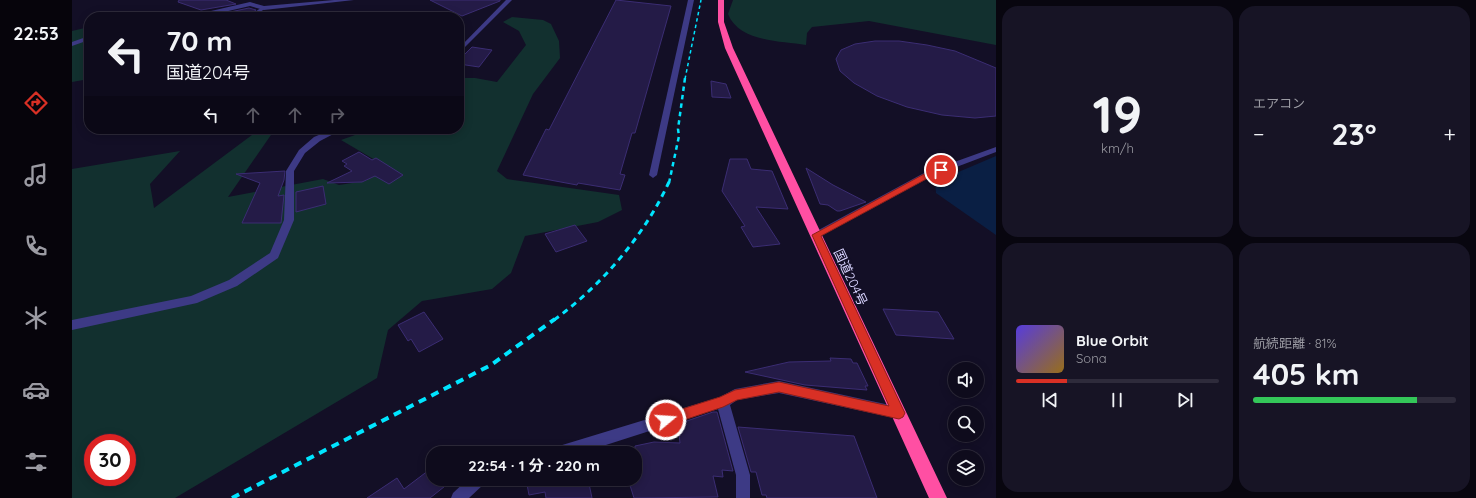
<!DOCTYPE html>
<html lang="ja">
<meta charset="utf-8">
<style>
:root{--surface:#0e0b1c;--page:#171425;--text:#f1f3f6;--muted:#9b9ba3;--line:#2e2b3b;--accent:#d93025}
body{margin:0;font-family:Quicksand,"Noto Sans JP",sans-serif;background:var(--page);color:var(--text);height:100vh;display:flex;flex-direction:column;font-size:15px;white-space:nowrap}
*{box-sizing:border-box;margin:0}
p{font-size:13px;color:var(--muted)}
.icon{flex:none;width:22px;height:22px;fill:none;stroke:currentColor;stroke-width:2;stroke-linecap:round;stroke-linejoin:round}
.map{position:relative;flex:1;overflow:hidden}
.drawer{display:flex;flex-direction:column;gap:6px;padding:6px;background:#08060f;width:480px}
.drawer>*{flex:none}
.banner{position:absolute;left:12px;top:12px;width:380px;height:122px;border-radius:16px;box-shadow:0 2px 10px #0003,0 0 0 1px var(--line);background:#0e0b1c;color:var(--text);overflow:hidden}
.controls{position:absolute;left:876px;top:362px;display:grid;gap:8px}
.controls a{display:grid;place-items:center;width:36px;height:36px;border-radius:50%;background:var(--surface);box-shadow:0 2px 10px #0003,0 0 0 1px var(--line);font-size:20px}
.speed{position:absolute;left:12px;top:434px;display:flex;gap:8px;font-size:20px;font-weight:700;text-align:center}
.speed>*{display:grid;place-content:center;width:52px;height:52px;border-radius:50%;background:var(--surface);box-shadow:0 2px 10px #0003,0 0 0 1px var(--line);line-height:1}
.speed .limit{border:6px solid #d22;background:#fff;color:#111}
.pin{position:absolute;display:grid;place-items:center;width:34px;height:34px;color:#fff;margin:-17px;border:2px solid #fff;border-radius:50%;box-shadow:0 1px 4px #0007}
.me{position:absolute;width:44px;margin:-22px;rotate:72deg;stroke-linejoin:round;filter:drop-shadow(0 0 3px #0008)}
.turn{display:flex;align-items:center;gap:14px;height:84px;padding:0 16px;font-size:18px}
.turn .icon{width:52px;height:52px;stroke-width:2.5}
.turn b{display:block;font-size:28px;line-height:34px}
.lanes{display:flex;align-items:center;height:38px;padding:0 16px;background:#0003;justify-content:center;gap:20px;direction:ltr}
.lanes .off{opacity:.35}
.big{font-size:30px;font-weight:700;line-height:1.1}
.drawer .card{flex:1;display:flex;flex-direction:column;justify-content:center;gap:6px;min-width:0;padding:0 14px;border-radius:16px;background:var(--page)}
.drawer .dial{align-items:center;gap:0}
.dial b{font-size:52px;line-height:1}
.song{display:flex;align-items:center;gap:12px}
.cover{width:48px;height:48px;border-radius:6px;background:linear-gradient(135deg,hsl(250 70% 55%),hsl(40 70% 35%))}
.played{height:4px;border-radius:2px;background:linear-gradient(90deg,var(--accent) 25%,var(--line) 25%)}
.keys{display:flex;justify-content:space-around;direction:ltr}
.heat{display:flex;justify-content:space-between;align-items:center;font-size:22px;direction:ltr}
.charge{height:6px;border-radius:3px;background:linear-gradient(90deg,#34c759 81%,var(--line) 0)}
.drawer .tiles{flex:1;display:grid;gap:6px;grid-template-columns:repeat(2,1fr)}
.trip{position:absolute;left:354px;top:446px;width:216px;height:40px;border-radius:16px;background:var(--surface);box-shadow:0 2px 10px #0003,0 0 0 1px var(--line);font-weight:700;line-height:40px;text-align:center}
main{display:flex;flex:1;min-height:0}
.tabs{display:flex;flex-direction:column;width:72px;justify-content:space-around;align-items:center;background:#06040b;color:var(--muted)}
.tabs .icon{width:28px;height:28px}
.tabs .current{color:var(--accent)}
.tabs b{font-size:18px;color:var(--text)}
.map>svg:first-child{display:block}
</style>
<main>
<nav class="tabs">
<b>22:53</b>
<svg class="icon current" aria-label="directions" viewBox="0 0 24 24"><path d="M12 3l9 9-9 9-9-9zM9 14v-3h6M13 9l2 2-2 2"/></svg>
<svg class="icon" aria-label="music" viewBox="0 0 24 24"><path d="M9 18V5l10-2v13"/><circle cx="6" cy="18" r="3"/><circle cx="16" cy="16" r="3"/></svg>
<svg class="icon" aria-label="phone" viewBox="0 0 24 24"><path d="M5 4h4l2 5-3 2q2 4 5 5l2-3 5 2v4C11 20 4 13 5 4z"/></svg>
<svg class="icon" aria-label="climate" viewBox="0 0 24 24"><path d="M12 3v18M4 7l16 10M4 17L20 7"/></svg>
<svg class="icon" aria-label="car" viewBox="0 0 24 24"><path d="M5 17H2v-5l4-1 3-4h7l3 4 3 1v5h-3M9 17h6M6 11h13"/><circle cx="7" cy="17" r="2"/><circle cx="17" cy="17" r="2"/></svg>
<svg class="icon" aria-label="filters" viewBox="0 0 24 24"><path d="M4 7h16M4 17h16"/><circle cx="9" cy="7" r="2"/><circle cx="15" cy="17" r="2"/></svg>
</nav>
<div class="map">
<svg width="924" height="498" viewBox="0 0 924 498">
<rect width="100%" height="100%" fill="#130f26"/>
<!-- green -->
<g fill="#12302f" fill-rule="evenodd">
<path d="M 661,0 L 924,0 L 924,45 L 797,21 L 740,27 L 735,33 L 734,45 C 709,41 667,42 656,14 Z"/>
<path d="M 440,17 L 471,20 L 479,24 L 487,41 L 488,58 L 461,94 L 425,171 L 435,179 L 547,195 L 550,210 L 526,222 L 453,236 L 439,273 L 420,289 L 350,301 L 316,330 L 305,378 L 103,498 L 0,498 L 0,169 L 108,151 L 78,184 L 82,208 L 184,132 L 201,132 L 156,197 L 251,179 L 267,185 L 293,181 L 315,167 L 269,140 L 300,129 L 387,129 L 387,78 L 403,78 L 425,82 L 454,45 L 447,31 L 431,22 ZM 21,443 L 55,443 L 55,477 L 21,477 Z"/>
<path d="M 17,27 L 17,79 L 0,82 L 0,31 Z"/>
</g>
<!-- water -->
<path fill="#0a1f44" d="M 924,156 L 924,235 L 864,193 L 863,182 Z"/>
<!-- building -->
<g fill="#241b47" stroke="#3b2d73">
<path d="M 107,0 L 154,0 L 164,4 L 129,10 L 106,2 Z"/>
<path d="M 358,0 L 428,0 L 428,1 L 390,16 Z"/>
<path d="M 544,0 L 599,6 L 563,133 L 560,133 L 548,174 L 553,175 L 548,190 L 506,183 L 505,185 L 451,175 L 474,129 L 477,130 Z"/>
<path d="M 177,8 L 184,10 L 175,17 L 144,15 Z"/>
<path d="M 803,41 L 827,41 L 855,45 L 883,51 L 924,68 L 924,116 L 903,118 L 870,115 L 835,107 L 805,96 L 782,83 L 768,71 L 764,59 L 769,50 L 783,44 Z"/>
<path d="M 400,47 L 420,50 L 407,67 L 387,64 L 387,60 Z"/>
<path d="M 639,81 L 654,84 L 659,98 L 640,97 Z"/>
<path d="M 287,152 L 300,160 L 304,158 L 331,175 L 317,184 L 303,176 L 290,182 L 255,183 L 280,171 L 272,166 L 275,164 L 270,161 Z"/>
<path d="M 658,159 L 675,159 L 679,169 L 700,171 L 716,209 L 684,207 L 708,244 L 681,247 L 669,227 L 673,226 L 650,191 Z"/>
<path d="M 734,168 L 761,185 L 794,202 L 768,211 L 765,211 L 756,205 L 748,204 Z"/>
<path d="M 213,171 L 212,180 L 206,196 L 212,195 L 209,223 L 170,223 L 188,183 L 164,174 Z"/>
<path d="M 251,186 L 254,204 L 224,212 L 224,192 Z"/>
<path d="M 503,225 L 515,241 L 484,252 L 473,234 Z"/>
<path d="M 811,309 L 866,312 L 882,339 L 824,335 Z"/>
<path d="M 352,312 L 371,339 L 347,352 L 339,339 L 336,341 L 326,325 Z"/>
<path d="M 758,358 L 779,359 L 781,363 L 785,363 L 796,386 L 793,386 L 795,390 L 733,385 L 673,372 L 717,362 L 759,361 Z"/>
<path d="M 641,412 L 645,412 L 661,471 L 650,470 L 651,477 L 641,476 L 646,497 L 562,498 L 556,479 L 563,479 L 563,446 L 582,442 L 608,443 L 606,424 Z"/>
<path d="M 666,427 L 782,436 L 805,498 L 695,498 L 694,495 L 690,495 L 684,472 L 679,472 Z"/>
<path d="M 361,467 L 361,479 L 382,479 L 358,498 L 295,498 L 325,478 L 332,489 Z"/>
<path d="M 454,479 L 516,479 L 520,498 L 474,498 L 473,492 L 457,495 Z"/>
</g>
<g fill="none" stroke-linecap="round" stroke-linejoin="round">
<!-- lane -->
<path fill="#3d3a85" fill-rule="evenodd" d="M 190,7 L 194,8 L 181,17 L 176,17 Z"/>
<!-- street -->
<g fill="#3d3a85" fill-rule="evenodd">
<path d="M 262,0 L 282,0 L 192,10 L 178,6 L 139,15 L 87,17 L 90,15 L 139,11 L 178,2 L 192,6 Z"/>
<path d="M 434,0 L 440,0 L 387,53 L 387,48 Z"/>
<path d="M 616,0 L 622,0 L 585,175 L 581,178 L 577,175 Z"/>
<path d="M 17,36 L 17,40 L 0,46 L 0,42 Z"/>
<path d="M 261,129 L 271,129 L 248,141 L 233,153 L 222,171 L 222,220 L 206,258 L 165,286 L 125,303 L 0,330 L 0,320 L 119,296 L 157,280 L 198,253 L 212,220 L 214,171 L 227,150 L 242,137 Z"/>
<path d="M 924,147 L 924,152 L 858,177 L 747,237 L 741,237 L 739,235 L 741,233 L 852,173 Z"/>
<path d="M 707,381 L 827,407 L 832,409 L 834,413 L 832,417 L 827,419 L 707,393 L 665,400 L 658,405 L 678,475 L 678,498 L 664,498 L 664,475 L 646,409 L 509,453 L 480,453 L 482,448 L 487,446 L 648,397 L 663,389 Z"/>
<path d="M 396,479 L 414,479 L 412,484 L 397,498 L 379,498 L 381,493 Z"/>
</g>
<!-- highway -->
<path fill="#ff4fa3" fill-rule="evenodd" d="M 646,0 L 652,0 L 652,22 L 661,48 L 875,498 L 857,498 L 653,48 L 646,22 Z"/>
<!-- rail-far3 -->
<path stroke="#00e5ff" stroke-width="1.5" stroke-dasharray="3.5 3" stroke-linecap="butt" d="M 613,79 L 629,0"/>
<!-- rail-far2 -->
<path stroke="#00e5ff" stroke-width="2.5" stroke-dasharray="4.5 4" stroke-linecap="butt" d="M 597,183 L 607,136 L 606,129 L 613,78"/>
<!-- rail-far1 -->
<path stroke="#00e5ff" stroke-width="3" stroke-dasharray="6 5" stroke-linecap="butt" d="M 482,320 C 530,285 572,236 597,182"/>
<!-- rail -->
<path stroke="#00e5ff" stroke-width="4" stroke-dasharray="8 6" stroke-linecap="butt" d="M 160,498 L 419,365 L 483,319"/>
</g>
<!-- route -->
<path fill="#d93025" stroke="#8d1f18" d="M 869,168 L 872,170 L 871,172 L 858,177 L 749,236 L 831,409 L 833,413 L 831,417 L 827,419 L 707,392 L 665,400 L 651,407 L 594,426 L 589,424 L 588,420 L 589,416 L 594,414 L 648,397 L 663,390 L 707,382 L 817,406 L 740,235 L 852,174 Z"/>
<g text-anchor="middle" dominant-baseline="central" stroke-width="4" stroke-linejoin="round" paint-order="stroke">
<!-- street labels -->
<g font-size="13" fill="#d9d4ff" stroke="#130f26">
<text transform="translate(779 277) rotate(65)">国道204号</text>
</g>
</g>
</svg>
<div class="controls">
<a><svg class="icon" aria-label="sound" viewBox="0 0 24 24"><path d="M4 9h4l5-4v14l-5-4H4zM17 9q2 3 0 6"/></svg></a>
<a><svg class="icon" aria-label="search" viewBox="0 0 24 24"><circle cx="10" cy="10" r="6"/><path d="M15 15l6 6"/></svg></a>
<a><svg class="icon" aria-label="layers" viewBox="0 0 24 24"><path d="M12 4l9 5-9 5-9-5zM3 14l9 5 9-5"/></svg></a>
</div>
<div class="speed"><div class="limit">30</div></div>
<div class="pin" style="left:869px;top:170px;background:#d93025"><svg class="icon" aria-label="arrive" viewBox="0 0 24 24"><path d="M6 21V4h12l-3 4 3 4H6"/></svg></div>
<svg class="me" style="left:594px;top:420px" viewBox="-20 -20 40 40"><circle r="17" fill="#d93025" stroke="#fff" stroke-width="3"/><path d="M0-11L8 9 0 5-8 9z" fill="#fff"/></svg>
<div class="trip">22:54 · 1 分 · 220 m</div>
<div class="banner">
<div class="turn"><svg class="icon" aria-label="left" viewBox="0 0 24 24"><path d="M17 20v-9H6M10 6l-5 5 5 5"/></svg><div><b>70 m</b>国道204号</div></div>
<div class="lanes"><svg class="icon" aria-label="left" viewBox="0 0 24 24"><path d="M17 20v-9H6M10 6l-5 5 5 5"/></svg><svg class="icon off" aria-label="ahead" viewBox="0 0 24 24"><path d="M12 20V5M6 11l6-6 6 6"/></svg><svg class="icon off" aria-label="ahead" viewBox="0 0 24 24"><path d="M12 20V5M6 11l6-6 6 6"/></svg><svg class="icon off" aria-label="right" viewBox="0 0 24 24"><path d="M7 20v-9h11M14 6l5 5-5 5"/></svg></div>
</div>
</div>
<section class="drawer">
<div class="tiles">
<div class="card dial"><b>19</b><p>km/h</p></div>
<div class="card"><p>エアコン</p>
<div class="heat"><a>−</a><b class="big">23°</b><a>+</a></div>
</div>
<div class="card">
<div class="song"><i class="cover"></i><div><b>Blue Orbit</b><p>Sona</p></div></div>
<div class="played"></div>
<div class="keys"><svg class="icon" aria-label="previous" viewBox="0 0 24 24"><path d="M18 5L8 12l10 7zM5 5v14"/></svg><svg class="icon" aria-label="pause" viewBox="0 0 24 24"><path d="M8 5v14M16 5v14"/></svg><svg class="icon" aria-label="next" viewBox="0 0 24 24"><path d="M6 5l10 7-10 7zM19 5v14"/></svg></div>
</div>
<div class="card"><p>航続距離 · 81%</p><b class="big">405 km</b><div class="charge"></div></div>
</div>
</section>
</main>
